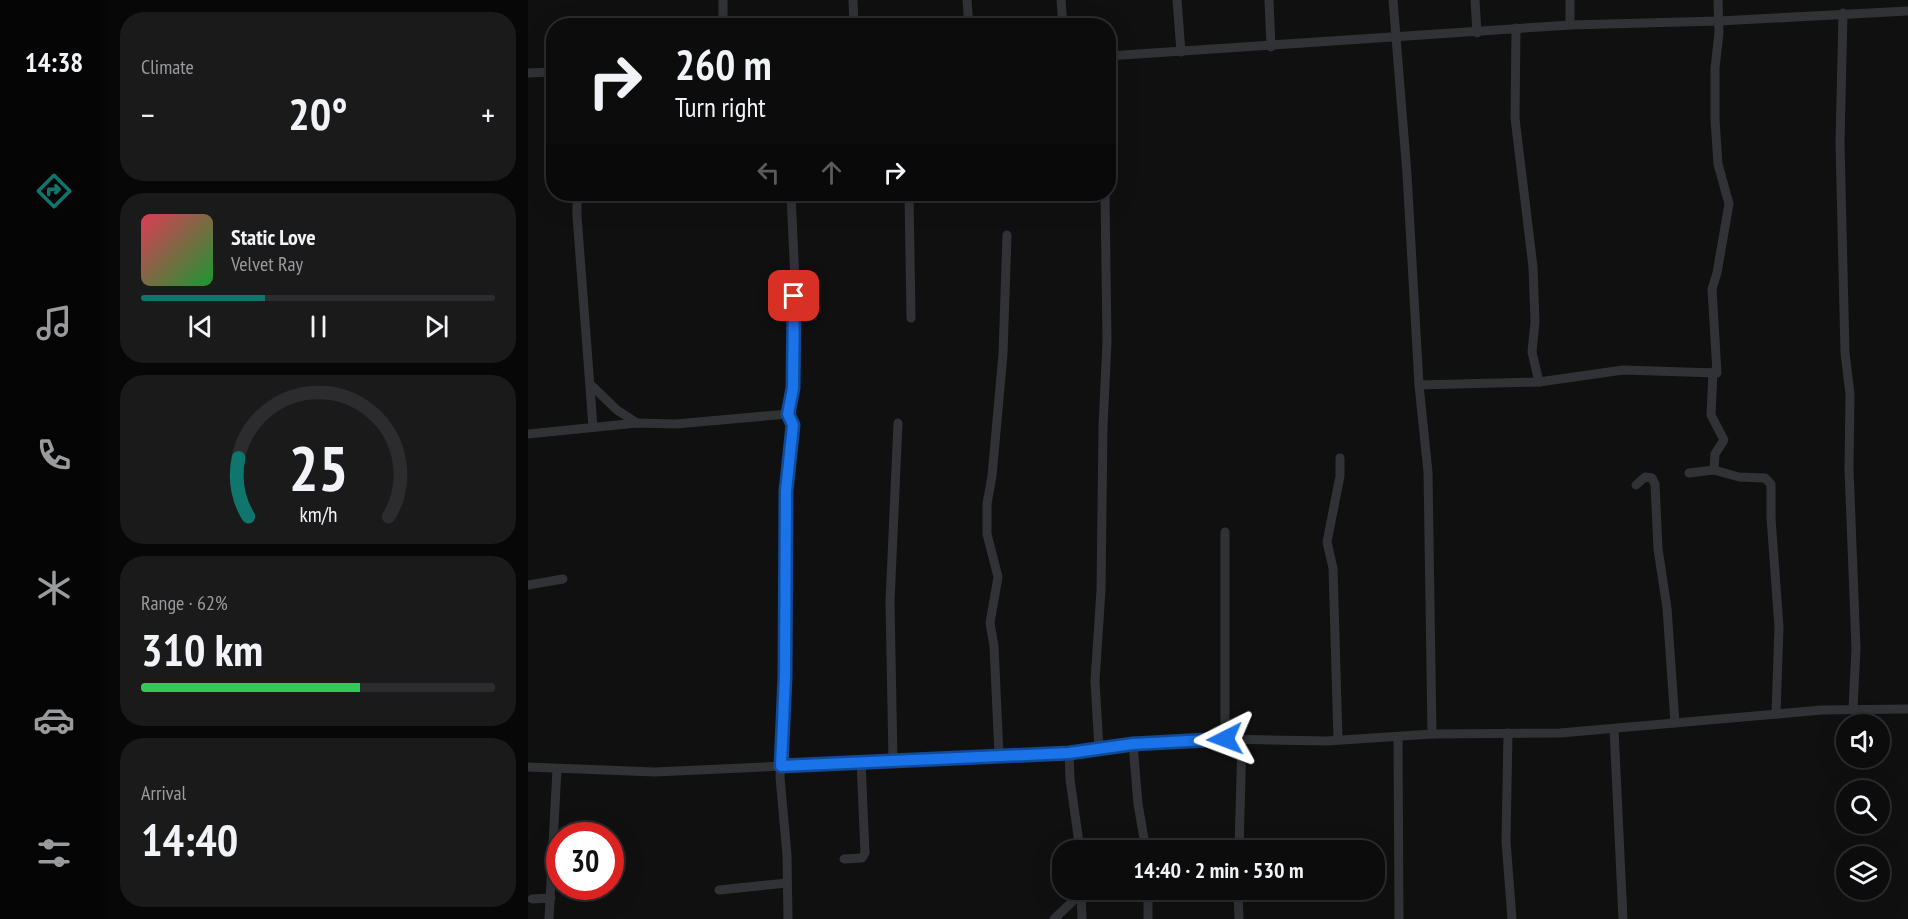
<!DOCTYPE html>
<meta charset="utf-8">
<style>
:root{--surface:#0c0c0d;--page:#1a1a1b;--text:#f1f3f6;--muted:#9a9b9d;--line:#2c2c2e;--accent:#0f766e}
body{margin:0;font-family:"PT Sans Narrow",sans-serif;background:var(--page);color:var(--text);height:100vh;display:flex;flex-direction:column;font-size:22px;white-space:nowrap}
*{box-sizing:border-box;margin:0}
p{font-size:20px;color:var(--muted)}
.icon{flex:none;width:33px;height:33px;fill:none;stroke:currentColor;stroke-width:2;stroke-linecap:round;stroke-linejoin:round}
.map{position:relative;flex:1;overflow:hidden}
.details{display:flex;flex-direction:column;gap:12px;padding:12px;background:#070707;width:420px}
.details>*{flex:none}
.top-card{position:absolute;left:18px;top:18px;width:570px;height:183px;border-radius:24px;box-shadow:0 6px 24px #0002,0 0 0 2px var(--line);background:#0c0c0d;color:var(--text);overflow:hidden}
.fabs{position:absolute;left:1308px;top:714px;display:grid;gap:12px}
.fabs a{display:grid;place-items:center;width:54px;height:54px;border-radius:50%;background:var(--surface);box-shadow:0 6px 24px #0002,0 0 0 2px var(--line);font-size:30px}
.speed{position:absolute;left:18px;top:822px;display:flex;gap:12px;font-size:30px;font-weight:700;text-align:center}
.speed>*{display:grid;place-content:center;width:78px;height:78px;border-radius:50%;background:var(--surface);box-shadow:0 6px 24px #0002,0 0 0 2px var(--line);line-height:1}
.speed .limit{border:9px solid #d22;background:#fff;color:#111}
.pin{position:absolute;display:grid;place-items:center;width:51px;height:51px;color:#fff;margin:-26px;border-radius:12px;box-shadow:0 3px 9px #0006}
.me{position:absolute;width:66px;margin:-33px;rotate:267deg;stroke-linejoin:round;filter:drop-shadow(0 0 4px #0008)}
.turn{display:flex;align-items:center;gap:21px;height:126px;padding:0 30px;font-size:27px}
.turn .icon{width:78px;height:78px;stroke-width:2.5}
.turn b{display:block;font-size:42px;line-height:51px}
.lanes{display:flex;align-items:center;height:57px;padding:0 30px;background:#0003;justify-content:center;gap:30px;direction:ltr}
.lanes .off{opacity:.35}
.big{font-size:45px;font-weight:700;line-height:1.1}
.details .tile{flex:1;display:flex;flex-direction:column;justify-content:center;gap:9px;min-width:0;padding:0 21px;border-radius:24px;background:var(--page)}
.details .dial{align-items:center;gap:0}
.dial svg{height:156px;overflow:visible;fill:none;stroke:var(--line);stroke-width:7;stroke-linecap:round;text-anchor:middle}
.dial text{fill:var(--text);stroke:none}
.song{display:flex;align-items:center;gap:18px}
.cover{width:72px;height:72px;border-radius:9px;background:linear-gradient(135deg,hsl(350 70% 55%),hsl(130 70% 35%))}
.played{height:6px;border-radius:3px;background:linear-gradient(90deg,var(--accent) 35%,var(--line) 35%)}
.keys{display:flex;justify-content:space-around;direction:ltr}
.heat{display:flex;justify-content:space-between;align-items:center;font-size:33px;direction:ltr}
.charge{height:9px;border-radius:4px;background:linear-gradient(90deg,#34c759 62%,var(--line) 0)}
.trip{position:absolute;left:524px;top:840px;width:333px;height:60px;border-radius:24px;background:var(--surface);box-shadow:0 6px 24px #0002,0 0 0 2px var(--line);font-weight:700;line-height:60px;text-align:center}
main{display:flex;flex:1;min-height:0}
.tabs{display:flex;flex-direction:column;width:108px;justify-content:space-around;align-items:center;background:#050505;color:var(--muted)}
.tabs .icon{width:42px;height:42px}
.tabs .active{color:var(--accent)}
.tabs b{font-size:27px;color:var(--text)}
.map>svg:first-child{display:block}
</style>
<main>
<nav class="tabs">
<b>14:38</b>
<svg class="icon active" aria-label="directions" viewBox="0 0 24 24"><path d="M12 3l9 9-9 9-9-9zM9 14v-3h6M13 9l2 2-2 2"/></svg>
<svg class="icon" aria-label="music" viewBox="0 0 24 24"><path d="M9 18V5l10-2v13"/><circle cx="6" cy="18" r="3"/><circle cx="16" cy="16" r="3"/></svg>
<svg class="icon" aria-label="phone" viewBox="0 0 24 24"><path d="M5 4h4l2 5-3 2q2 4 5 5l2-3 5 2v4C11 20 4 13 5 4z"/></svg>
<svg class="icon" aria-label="climate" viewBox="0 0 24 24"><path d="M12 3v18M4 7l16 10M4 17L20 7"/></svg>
<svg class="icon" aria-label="car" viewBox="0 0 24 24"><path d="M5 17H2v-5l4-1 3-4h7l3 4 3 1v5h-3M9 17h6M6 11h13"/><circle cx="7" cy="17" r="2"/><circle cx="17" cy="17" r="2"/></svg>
<svg class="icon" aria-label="filters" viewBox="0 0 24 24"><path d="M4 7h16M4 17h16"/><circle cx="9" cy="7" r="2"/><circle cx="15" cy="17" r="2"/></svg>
</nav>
<section class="details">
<div class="tile"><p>Climate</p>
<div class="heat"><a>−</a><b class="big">20°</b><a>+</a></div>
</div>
<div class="tile">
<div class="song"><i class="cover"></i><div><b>Static Love</b><p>Velvet Ray</p></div></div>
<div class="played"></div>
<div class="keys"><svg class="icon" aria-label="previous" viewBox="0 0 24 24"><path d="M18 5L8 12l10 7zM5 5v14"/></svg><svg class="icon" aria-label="pause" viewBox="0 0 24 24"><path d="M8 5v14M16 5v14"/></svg><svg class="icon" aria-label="next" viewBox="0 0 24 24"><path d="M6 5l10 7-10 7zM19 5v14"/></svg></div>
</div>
<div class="tile dial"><svg viewBox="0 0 100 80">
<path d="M14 69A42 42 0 1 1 86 69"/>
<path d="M14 69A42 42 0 0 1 9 39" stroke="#0f766e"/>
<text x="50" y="56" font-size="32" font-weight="700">25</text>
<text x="50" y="72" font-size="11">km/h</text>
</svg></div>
<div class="tile"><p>Range · 62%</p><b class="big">310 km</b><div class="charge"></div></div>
<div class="tile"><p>Arrival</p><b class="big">14:40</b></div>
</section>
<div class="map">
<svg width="1380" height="919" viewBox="0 0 1380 919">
<rect width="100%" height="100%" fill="#101011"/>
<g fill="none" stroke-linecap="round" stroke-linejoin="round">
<!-- street -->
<g stroke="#313235" stroke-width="9">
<path d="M 195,0 L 195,26"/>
<path d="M 325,0 L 326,26"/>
<path d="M 439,0 L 441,26"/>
<path d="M 533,0 L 535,26"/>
<path d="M 649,0 L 653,52"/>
<path d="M 741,0 L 743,47"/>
<path d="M 865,0 L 879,174 L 891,385 L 900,472 L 904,734"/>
<path d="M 947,0 L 949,33"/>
<path d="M 1315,13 L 1312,143 L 1317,353 L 1322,394 L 1321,469 L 1328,648 L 1325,709"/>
<path d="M 1042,25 L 1042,0"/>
<path d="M 988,28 L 987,118 L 1005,267 L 1007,322 L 1004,352 L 1011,382"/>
<path d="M 580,56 L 1042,25 L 1191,21 L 1380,11"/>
<path d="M 0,73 L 26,72"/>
<path d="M 53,194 L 49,200 L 49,216 L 65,427"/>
<path d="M 381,194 L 383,318"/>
<path d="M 1185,372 L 1183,415 L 1196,440 L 1187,454 L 1186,470"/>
<path d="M 62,384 L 89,410 L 109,423"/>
<path d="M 891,385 L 1011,382 L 1095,370 L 1189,373 L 1184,289 L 1189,273 L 1201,204 L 1190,164 L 1187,120 L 1187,68 L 1191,33 L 1190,0"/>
<path d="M 0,434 L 109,423 L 148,424 L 260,414"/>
<path d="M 1161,473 L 1186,470 L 1211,477 L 1237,478 L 1243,484 L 1243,518 L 1251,627 L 1248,714"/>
<path d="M 1108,485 L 1117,477 L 1124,478 L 1127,484 L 1130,549 L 1139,608 L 1147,723"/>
<path d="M 0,585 L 35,579"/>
<path d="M 1086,729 L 1095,919"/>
<path d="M 980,733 L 978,841 L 984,919"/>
<path d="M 870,737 L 871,919"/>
<path d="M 697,739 L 697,532"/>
<path d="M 810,740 L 805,568 L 799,542 L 812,476 L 812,458"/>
<path d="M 605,744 L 610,804 L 618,850"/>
<path d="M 571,749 L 567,681 L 573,590 L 575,426 L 579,342 L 577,194"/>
<path d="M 541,753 L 542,779 L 552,850"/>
<path d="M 471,755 L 466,646 L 462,623 L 470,577 L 459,534 L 459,504 L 464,476 L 475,354 L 479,235"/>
<path d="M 365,761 L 362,602 L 370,423"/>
<path d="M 0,767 L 127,772 L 541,753 L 605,744 L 697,739 L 799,741 L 904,734 L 1032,733 L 1294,710 L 1380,709"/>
<path d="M 711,850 L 714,739"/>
<path d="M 316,859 L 334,858 L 337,853 L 333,761"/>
<path d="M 191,890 L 259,883"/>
<path d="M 553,890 L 554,919"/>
<path d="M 620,890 L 620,919"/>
<path d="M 710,890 L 711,919"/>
<path d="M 4,899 L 23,898"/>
<path d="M 21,919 L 29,769"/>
<path d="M 260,919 L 259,855 L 252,777 L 257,677 L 258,491 L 265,425 L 260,414 L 265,388 L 267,281 L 263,194"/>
<path d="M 526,919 L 544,902 L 551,890"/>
</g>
</g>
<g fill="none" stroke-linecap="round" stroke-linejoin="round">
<!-- route casing -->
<g stroke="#114b97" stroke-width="15">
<path id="route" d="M 266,296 L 265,388 L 260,414 L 265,425 L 258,491 L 257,677 L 253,766 L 541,753 L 605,744 L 697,739"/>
</g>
<!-- route -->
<use href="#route" stroke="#1a73e8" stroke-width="10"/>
</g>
</svg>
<div class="fabs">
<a><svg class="icon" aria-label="sound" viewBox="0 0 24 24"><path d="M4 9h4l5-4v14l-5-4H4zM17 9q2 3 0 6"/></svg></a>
<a><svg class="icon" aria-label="search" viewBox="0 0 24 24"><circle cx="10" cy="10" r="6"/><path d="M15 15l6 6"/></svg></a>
<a><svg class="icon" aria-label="layers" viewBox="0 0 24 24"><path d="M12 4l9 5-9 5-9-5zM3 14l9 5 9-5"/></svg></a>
</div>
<div class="speed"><div class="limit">30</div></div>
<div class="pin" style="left:266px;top:296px;background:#d93025"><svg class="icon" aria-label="arrive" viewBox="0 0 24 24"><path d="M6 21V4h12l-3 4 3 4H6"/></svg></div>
<svg class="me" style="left:697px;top:739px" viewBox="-20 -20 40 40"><path d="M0-17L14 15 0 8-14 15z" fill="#1a73e8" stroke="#fff" stroke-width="4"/></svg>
<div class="trip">14:40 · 2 min · 530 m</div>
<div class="top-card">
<div class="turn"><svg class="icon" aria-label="right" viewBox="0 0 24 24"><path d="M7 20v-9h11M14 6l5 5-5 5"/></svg><div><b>260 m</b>Turn right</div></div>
<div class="lanes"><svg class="icon off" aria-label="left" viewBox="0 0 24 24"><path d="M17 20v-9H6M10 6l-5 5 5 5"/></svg><svg class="icon off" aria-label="ahead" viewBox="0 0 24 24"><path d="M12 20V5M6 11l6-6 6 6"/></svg><svg class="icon" aria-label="right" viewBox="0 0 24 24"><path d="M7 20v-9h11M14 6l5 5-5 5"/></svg></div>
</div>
</div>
</main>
